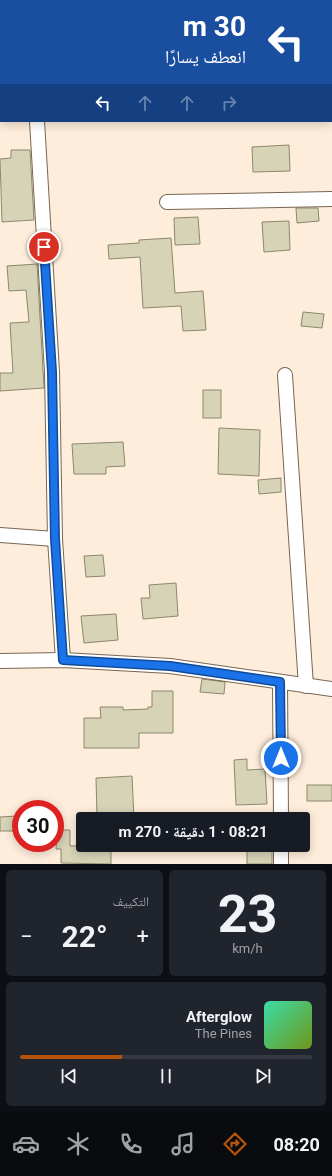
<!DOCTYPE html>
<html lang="ar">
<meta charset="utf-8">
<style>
:root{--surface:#171b24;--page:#20242c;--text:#f1f3f6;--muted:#9ea1a6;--line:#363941;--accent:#b45309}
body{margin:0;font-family:Roboto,"Noto Naskh Arabic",sans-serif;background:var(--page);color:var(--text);direction:rtl;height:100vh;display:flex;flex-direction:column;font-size:15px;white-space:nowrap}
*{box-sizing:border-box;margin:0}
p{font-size:13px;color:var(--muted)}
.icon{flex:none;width:22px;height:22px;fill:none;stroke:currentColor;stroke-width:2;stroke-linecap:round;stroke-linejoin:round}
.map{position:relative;height:864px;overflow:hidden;direction:ltr}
.panel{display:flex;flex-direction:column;gap:6px;padding:6px;background:#0d0f14;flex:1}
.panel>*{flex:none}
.banner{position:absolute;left:0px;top:0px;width:332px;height:122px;box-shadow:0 2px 10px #0003;direction:rtl;background:#1a4fa0;color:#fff;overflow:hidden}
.speed{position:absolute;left:12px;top:800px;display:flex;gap:8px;font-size:20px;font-weight:700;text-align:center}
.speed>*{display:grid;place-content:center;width:52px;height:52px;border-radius:50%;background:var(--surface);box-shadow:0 2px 10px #0003;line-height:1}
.speed .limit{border:6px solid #d22;background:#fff;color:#111}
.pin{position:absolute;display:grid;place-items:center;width:34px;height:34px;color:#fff;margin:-17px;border:2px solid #fff;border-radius:50%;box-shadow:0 1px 4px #0007}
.me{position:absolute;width:44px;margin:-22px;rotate:0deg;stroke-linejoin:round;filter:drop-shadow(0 0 3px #0008)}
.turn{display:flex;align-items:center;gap:14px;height:84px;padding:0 20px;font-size:18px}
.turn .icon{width:52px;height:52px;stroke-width:2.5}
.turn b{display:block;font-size:28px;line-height:34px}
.lanes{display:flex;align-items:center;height:38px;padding:0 20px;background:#0003;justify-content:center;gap:20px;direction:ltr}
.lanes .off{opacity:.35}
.big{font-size:30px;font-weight:700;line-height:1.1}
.panel .widget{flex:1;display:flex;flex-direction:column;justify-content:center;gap:6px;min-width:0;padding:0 14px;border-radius:6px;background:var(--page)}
.panel .dial{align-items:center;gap:0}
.dial b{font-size:52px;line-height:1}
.song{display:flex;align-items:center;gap:12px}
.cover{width:48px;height:48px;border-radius:6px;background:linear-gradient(135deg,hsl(160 70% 55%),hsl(80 70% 35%))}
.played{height:4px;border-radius:2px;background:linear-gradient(90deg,var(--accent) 35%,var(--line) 35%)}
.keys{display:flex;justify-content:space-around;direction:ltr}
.heat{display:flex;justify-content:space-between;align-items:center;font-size:22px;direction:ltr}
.panel .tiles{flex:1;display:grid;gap:6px;grid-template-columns:1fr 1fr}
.widget:last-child{grid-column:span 2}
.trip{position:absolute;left:76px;top:812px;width:234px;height:40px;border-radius:4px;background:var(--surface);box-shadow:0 2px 10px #0003;font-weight:700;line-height:40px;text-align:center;direction:rtl}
.tabs{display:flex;height:64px;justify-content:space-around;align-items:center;background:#090b0e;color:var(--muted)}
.tabs .icon{width:28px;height:28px}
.tabs .selected{color:var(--accent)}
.tabs b{font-size:18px;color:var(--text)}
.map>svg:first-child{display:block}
</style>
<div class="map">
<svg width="332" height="864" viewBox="0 0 332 864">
<rect width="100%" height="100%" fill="#feeddb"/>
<!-- building -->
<g fill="#d6d3b7" stroke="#8b886e">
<path d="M 289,145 L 290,171 L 253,172 L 252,147 Z"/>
<path d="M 11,150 L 30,150 L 34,220 L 2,222 L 0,159 L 11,158 Z"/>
<path d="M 296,208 L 318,208 L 319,221 L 297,223 Z"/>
<path d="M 198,217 L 200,244 L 175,245 L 174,218 Z"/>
<path d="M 289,221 L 290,250 L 264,252 L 262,222 Z"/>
<path d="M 171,238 L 175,293 L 203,291 L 206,330 L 183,331 L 181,306 L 143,308 L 140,257 L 109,259 L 108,245 L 139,243 L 139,240 Z"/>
<path d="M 37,264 L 44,388 L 0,391 L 0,373 L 13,373 L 10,323 L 29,322 L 26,290 L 9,291 L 7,266 Z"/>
<path d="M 303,312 L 324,314 L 322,328 L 301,326 Z"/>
<rect x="203" y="390" width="18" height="28"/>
<path d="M 219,428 L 260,430 L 259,476 L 218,474 Z"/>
<path d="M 123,442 L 125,466 L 106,467 L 106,474 L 74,474 L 72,444 Z"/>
<path d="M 281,478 L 281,492 L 259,494 L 258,480 Z"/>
<path d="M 103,555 L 105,576 L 86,577 L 84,556 Z"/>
<path d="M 176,583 L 178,616 L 143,619 L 141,598 L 150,598 L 149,585 Z"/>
<path d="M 116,614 L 118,640 L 84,643 L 81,616 Z"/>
<path d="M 202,679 L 225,682 L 224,694 L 200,692 Z"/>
<path d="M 152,691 L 173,691 L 173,733 L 139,733 L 139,748 L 84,748 L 84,718 L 101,718 L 100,707 L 123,707 L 123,710 L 148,709 L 148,707 L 152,707 Z"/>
<path d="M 247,759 L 247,770 L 265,769 L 267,804 L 236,805 L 234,760 Z"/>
<path d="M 132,776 L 134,819 L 110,819 L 110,817 L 97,817 L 96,778 Z"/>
<rect x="307" y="785" width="25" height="16"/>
<path d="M 17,816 L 17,831 L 0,831 L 0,817 Z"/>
<path d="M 57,830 L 70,830 L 70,846 L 111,845 L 111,864 L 61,863 L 61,849 L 56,849 Z"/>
<rect x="247" y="845" width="25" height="19"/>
</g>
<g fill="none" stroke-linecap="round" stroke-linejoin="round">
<!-- street casing -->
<g stroke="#786652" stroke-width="16">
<g id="street">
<path d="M 29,0 L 29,1"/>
<path d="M 331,44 L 332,44"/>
<path d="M 37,121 L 52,372 L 55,539 L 63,660"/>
<path d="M 167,202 L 332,199"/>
<path d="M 285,375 L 306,686"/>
<path d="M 0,535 L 55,539"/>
<path d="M 0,661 L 63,660 L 170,666 L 332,689"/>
<path d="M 280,682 L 281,819"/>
<path d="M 281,845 L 281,864"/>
</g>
</g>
<!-- street -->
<use href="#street" stroke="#fff" stroke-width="14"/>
</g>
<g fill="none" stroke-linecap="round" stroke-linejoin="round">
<!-- route casing -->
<g stroke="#114b97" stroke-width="10">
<path id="route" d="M 44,247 L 52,372 L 55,539 L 63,660 L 170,666 L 280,682 L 281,758"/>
</g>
<!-- route -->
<use href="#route" stroke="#1a73e8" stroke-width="7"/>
</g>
</svg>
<div class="speed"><div class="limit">30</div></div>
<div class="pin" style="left:44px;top:247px;background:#d93025"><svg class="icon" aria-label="arrive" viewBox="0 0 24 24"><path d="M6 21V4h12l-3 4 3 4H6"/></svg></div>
<svg class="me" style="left:281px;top:758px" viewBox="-20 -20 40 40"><circle r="17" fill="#1a73e8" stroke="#fff" stroke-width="3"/><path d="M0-11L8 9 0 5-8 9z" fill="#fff"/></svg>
<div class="trip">08:21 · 1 دقيقة · 270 m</div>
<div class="banner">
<div class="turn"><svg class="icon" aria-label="left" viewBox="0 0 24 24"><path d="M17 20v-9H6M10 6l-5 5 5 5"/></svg><div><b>30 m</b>انعطف يسارًا</div></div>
<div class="lanes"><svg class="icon" aria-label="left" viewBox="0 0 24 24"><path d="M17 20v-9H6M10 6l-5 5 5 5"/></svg><svg class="icon off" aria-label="ahead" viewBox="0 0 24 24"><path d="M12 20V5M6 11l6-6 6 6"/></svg><svg class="icon off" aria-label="ahead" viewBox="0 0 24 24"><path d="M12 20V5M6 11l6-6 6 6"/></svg><svg class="icon off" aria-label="right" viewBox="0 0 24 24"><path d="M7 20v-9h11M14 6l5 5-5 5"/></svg></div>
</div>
</div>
<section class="panel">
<div class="tiles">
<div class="widget dial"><b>23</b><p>km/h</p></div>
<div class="widget"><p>التكييف</p>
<div class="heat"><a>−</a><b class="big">22°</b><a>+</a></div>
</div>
<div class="widget">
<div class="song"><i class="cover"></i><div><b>Afterglow</b><p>The Pines</p></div></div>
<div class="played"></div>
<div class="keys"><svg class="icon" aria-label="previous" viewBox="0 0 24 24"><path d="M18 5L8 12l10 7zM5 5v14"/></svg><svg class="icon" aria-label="pause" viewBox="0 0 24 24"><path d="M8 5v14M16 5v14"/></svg><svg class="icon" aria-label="next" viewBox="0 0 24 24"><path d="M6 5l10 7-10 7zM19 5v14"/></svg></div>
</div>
</div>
</section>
<nav class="tabs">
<b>08:20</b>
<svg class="icon selected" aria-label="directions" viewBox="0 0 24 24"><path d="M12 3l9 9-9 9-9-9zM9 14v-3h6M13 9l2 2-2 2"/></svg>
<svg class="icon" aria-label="music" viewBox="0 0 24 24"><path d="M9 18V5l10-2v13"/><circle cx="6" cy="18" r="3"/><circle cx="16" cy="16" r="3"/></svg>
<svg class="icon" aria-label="phone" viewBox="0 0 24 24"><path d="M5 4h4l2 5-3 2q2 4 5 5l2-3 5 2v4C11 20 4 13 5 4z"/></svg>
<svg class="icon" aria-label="climate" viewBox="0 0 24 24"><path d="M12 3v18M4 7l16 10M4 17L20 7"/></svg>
<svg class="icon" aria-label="car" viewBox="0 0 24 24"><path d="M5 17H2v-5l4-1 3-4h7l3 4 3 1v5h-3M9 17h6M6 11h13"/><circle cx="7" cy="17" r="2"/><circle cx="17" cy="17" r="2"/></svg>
</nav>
